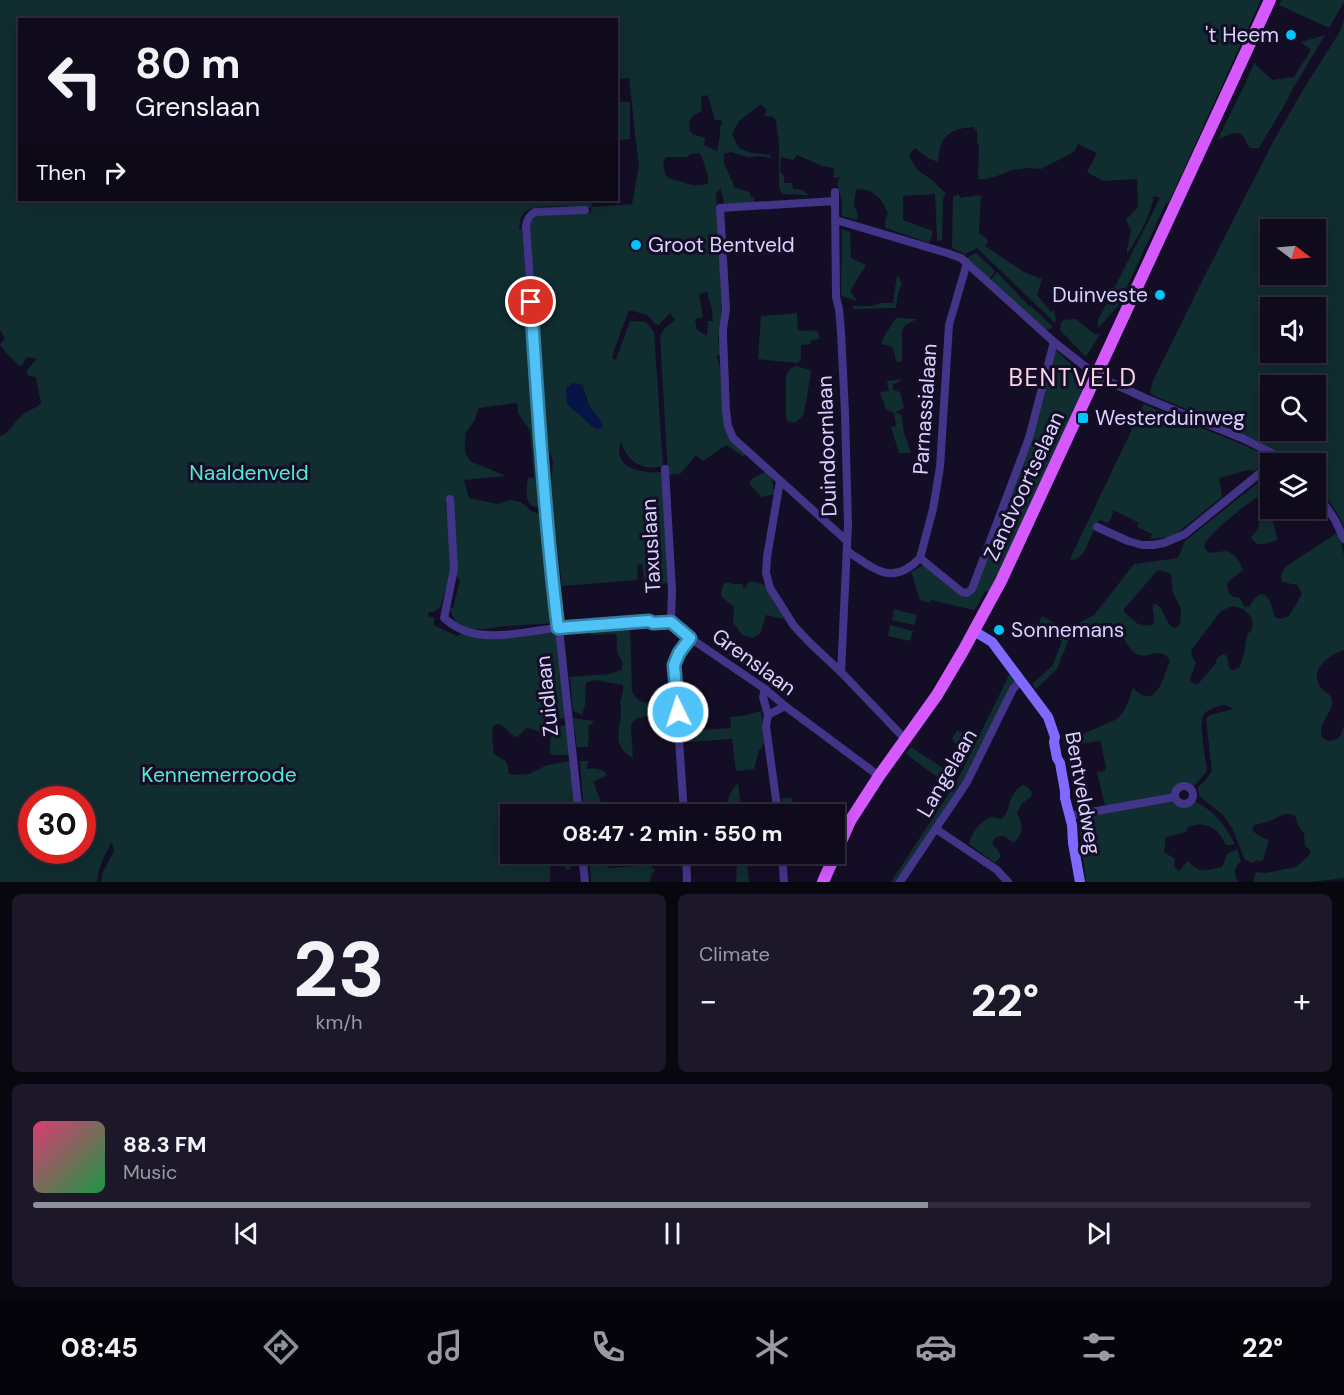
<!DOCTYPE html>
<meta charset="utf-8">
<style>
:root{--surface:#0f0a1c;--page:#1d1829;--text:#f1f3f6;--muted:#9b9aa3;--line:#2f2b3b;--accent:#8c9099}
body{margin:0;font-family:"DM Sans",sans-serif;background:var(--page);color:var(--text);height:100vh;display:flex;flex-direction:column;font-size:22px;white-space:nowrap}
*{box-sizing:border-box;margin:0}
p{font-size:20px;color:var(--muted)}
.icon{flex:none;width:33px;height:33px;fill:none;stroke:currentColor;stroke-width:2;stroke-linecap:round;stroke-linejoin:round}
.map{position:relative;height:882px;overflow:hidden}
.sheet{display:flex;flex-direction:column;gap:12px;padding:12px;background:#08060f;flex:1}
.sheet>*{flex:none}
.banner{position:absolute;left:18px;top:18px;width:600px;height:183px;border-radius:0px;box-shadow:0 3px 15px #0003,0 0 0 2px var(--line);background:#0f0a1c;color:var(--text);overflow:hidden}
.needle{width:39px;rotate:106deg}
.tools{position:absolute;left:1260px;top:219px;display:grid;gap:12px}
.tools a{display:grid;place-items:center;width:66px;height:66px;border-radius:0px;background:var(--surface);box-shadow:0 3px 15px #0003,0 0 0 2px var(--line);font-size:30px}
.speed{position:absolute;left:18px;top:786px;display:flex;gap:12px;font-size:30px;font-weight:700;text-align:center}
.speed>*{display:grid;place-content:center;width:78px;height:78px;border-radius:50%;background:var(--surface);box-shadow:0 3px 15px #0003,0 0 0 2px var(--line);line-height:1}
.speed .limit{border:9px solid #d22;background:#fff;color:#111}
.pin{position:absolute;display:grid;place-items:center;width:51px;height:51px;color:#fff;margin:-26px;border:3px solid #fff;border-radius:50%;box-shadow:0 2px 6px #0007}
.me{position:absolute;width:66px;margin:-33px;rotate:356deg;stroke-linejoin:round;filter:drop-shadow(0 0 4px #0008)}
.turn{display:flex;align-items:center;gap:21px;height:126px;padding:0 18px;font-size:27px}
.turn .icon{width:78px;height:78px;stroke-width:2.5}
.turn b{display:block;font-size:42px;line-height:51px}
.then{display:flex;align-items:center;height:57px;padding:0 18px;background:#0003;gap:12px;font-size:22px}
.big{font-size:45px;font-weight:700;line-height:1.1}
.sheet .widget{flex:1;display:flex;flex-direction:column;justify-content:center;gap:9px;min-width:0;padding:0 21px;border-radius:9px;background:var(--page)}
.sheet .dial{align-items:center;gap:0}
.dial b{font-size:78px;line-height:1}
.song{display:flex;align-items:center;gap:18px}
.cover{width:72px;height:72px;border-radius:9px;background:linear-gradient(135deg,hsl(340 70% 55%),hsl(140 70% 35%))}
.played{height:6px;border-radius:3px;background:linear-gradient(90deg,var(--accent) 70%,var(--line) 70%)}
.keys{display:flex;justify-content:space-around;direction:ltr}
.heat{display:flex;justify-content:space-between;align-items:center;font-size:33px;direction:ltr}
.sheet .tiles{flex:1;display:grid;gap:12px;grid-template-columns:1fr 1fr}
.widget:last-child{grid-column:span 2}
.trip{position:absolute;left:500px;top:804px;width:345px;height:60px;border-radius:0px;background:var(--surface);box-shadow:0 3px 15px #0003,0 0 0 2px var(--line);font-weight:700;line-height:60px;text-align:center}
.menu{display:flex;height:96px;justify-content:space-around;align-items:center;background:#06040b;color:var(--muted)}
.menu .icon{width:42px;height:42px}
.menu .selected{color:var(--accent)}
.menu b{font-size:27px;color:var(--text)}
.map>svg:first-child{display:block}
</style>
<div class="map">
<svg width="1344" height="882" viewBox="0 0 1344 882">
<rect width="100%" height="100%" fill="#140d26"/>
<!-- green -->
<g fill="#102d30" fill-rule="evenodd">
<path d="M 0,0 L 1261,0 L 1168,204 L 1166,203 L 1118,306 L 1098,328 L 1098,320 L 1160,198 L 1154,196 C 1150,217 1139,236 1127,254 L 1127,249 L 1131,230 L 1126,220 L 1138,207 L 1137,179 L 1103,181 L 1087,172 L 1097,153 L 1078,144 L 1074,152 L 1041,169 L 1029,168 L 1012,170 L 997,176 L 986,179 L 978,179 L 979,144 L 977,143 L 977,131 L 973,127 C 948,129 940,137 938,162 L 928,158 L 915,148 L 909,155 L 917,170 L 931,179 L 945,193 L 945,196 L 943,199 L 942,240 L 937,241 L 935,194 L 903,196 L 903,220 L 933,231 L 929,243 L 886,228 L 885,220 L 888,213 C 882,199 872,187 856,190 L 854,206 L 858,214 L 857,220 L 842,216 L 842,201 L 837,184 L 840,176 L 837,178 L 833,177 L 834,168 L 822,166 L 797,155 L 793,160 L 781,157 L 780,171 L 784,176 L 784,183 L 792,183 L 793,189 L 802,190 L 809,195 L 782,194 L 779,187 L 779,146 L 776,120 L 773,117 L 764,116 L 767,110 L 761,104 L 739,121 L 732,134 L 739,148 L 752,153 L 770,155 L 772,158 L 758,156 L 747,157 L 731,152 L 724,154 L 724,163 L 735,188 L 749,192 L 751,195 L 750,197 L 754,197 L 754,203 L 724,205 L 721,188 L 716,193 L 722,304 L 718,339 L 721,356 L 716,355 L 722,373 L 725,422 L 745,453 L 744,457 L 726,445 L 703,461 L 696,455 L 680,474 L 668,475 L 660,336 L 664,329 L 675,320 L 670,313 L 659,325 L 655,324 L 647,315 L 629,310 L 614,350 L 612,358 L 616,360 L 630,321 L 646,322 L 654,332 L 663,466 C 642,472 627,461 621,442 C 611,469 644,474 663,472 L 670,583 L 642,585 L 644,578 L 642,564 L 637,565 L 638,578 L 637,580 L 562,586 L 551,489 L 553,461 L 546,441 L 529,220 L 536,214 L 591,213 L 591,208 C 578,207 535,203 525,212 C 520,216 520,223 519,229 L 522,229 L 543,507 C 523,510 526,491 528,477 L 534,478 L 530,431 L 518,413 L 518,405 L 516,403 L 479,408 L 477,411 L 475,420 L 466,432 L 465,441 L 465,452 L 470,461 L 506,476 L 464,480 L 469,498 L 498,504 L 510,500 L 521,502 L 531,511 L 543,515 L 547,537 L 555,623 C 539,624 523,625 507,626 C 486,628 456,638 450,608 L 453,608 L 460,580 L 457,578 L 456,545 L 451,500 L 445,502 L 448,527 L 451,571 L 440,608 L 433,612 L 429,612 L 428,616 L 435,618 L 433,625 L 457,636 L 460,634 L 548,632 L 556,633 L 568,718 L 556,719 L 551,721 L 547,732 L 544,733 L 528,728 L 525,729 L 518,737 C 508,736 507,725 497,724 L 493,727 L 492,737 L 494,754 C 504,761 509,759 508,773 L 512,775 L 529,774 L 547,765 L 572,761 L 576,806 L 548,806 L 546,809 L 576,809 L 576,814 L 510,814 L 510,854 L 579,854 L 579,863 L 571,865 L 570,869 L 567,870 L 561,861 L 553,861 L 550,869 L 550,882 L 101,882 L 103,872 L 114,851 L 112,842 C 105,854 98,867 97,882 L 0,882 L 0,436 C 10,433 12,425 19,418 C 25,411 34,410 41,403 L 36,377 L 29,376 L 26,371 L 37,359 L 27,357 L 21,367 L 8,355 L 0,345 L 5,338 L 0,330 ZM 20,20 L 616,20 L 617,79 L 629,78 L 638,160 L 639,166 L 632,204 L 592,207 L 591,200 L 20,200 ZM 707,95 L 708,96 L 715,120 L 722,120 L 722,125 L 720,126 L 720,135 L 717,151 L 704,145 L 705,138 L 703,137 L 694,135 L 689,130 L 690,120 L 693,116 L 702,111 L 701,97 ZM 700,153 C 704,163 709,174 708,184 C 703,184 698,186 694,185 C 688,185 684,182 679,181 C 665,179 665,175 663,162 L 666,157 L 688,157 L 690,154 ZM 707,292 L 712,310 L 713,321 L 708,321 L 707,336 L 697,330 L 695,319 L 703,317 L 699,294 ZM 582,385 L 590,408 L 599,418 L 603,424 L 566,388 ZM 32,800 L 82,800 L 82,850 L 32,850 Z"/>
<path d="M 1282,0 L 1344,0 L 1344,2 L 1329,28 L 1279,5 Z"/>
<path d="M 1344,19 L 1344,526 L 1332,505 L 1316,483 L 1316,464 L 1295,463 L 1281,453 L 1227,426 L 1157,397 L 1150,393 L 1153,381 L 1201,283 L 1273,142 L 1306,85 L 1339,33 ZM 1270,230 L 1316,230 L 1316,274 L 1270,274 ZM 1270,308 L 1316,308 L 1316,352 L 1270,352 ZM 1270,386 L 1316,386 L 1316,430 L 1270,430 Z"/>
<path d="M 1325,35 L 1292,90 L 1288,99 L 1259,148 L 1250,148 C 1247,144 1245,138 1242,135 C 1235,129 1225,138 1218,139 L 1244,86 L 1254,63 L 1272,80 L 1294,77 L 1311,50 L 1301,42 Z"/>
<path d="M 617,102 L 630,102 L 630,139 L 617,140 Z"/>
<path d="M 959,194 L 960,198 L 981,195 L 979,233 L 985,237 L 988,241 L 985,246 L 1024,272 L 1042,279 L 1037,295 L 1051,312 L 1054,310 L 1056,318 L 1055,323 L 977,248 L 965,254 L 952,248 L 953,197 Z"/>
<path d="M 842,229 L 850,232 L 851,258 L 866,265 L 850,291 L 857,301 L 841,296 Z"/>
<path d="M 976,253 L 995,271 L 989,280 L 966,258 Z"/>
<path d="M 997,272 L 1030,307 L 1031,306 L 1053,327 L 1050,329 L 1044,329 L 991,280 Z"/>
<path d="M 897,275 L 902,283 L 898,293 L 896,308 L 853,309 L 853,306 L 872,306 L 880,303 L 893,303 Z"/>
<path d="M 797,313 L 798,330 L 801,331 L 813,330 L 818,332 L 820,339 L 811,340 L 811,344 L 801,345 L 801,358 L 799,362 L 796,363 L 758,359 L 761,316 Z"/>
<path d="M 896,318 L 917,319 L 905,325 L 902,331 L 902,362 L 896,361 C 894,349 894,346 881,344 L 883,338 Z"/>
<path d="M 1076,319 L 1094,334 L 1100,334 L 1086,357 L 1060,330 L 1061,323 L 1064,320 Z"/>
<path d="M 1056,350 L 1081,374 L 1084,372 L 1087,381 L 1077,407 L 989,592 L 985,591 L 976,608 L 974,610 L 931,600 L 930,603 L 920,600 L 911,572 L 925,564 L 961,595 L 972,593 Z"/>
<path d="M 796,366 L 810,370 L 811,372 L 804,414 L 797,421 L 793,423 L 787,421 L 786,416 L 786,376 L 790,369 Z"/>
<path d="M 902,379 L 893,385 L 893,390 L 900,392 L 904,408 L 896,412 L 902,416 L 904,433 L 911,453 L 899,453 L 891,427 L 896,426 L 894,413 L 886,409 L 880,392 L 889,391 L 887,381 Z"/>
<path d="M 1144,404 C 1184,422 1225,436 1264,454 L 1267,457 L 1266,461 L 1255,471 L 1248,470 L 1219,478 L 1222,497 L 1177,533 L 1170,537 L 1150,539 L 1152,534 L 1137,527 L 1139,523 L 1113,510 L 1112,516 L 1108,523 L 1099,520 L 1083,554 L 1075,560 L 1070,559 Z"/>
<path d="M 767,471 L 771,475 L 775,494 L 761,497 L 749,483 L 753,478 Z"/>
<path d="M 1270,473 L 1270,487 C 1254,500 1211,529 1204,546 C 1210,560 1220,547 1231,553 C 1237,557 1241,564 1243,570 L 1229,581 L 1227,586 L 1229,594 L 1233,597 L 1240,598 L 1244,606 L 1249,607 C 1252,603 1255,597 1259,595 C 1270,590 1272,610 1275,617 L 1280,619 L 1289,616 L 1302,594 L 1297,585 L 1282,582 L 1281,576 L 1285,567 L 1337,533 L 1340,536 L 1344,556 L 1344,650 C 1329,655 1308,670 1321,688 C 1325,693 1332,694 1332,702 C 1332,713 1320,722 1321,733 C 1322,742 1333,743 1339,737 C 1342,734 1343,729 1344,724 L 1344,878 L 1311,882 L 1253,882 L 1256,872 L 1266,873 L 1296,867 L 1308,857 L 1311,851 L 1305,846 L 1304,833 L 1299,827 L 1295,816 C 1285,811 1279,817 1270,821 C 1265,823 1259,823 1254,826 L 1252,828 C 1254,835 1263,837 1269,840 L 1263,860 L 1261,861 L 1256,860 L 1253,863 L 1245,860 L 1232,828 L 1223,815 L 1199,796 L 1198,787 L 1205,781 L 1212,771 L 1206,719 L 1210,715 L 1233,709 C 1227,704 1223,704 1216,707 C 1212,709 1206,711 1204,714 C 1198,722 1206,760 1207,771 L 1194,786 C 1183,783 1180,786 1174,795 L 1105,806 L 1097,772 L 1105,771 L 1106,768 L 1101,742 L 1099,741 L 1065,746 L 1062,733 L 1067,732 L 1071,739 L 1115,720 C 1126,713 1129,699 1133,688 C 1156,712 1163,678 1170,661 C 1162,646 1151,658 1140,655 C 1127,652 1125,634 1114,627 L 1106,630 L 1094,623 L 1070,636 L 1057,669 L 1036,689 L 1032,684 L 1052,666 L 1062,641 L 1037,627 L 1042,616 L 1066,630 L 1094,615 L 1134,564 L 1178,558 L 1185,541 ZM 1160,570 L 1171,574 L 1173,593 L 1181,609 L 1180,624 L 1175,628 L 1170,626 L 1160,607 L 1156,604 L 1153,605 C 1151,613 1159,621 1150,626 L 1138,624 L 1124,612 L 1124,609 L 1157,571 ZM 1232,606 L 1243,609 L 1251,617 L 1253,624 L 1252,629 L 1247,635 L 1244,654 L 1239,668 L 1233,670 L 1229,668 L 1227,656 L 1223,654 L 1217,658 L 1216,663 L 1199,683 C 1196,684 1194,685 1191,682 L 1190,678 L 1196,663 L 1191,654 L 1192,649 L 1221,611 Z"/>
<path d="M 1267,512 L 1271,515 L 1278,540 L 1265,544 L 1257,544 L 1251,538 L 1258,528 L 1261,516 Z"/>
<path d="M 726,582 L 733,584 L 742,584 L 744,589 L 749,582 L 755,582 L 766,585 L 788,620 L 766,615 L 760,634 L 752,638 L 742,635 L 733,622 L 734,607 L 721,596 C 721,590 722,586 726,582 Z"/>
<path d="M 894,609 L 917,615 L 914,625 L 892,620 Z"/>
<path d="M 890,625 L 913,631 L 910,641 L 888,636 Z"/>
<path d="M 630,626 L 632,691 C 639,708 652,699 663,707 C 656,718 641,714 632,722 L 631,728 L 633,758 C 609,745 622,728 621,707 C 621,706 620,704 620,703 C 621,696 624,695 623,685 L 594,680 L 586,683 L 585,705 L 582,715 L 573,711 L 570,677 L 609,674 L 621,670 L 623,663 L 617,652 L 617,639 L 616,634 L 591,635 L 590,628 Z"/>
<path d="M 1010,673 L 1016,681 L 989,736 L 965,777 L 897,882 L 891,882 L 957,781 Z"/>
<path d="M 761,711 L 765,742 L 759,751 L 754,769 L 736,771 L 732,739 L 688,742 L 688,731 L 731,728 L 730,717 L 742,716 Z"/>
<path d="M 573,718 L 594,721 L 588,727 L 589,740 L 588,742 L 588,747 L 577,747 Z"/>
<path d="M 568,725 L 572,755 L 552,755 L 550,753 C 550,743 549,734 557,726 Z"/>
<path d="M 957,730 L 973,739 L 947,784 L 906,754 L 911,747 L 941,767 L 944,768 C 952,763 956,754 956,745 L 952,739 Z"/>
<path d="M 580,761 L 589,761 L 586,769 C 595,768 602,768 607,775 L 593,782 L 606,814 L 584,814 Z"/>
<path d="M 738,783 L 741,807 L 773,805 L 775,814 L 728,814 C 725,802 730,792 738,783 Z"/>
<path d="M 1024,785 C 1029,788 1033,790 1031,797 L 1022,803 L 1017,813 C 1024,829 1024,829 1014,843 L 1004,836 L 996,837 L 992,843 L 997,849 L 1001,856 L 995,863 L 969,844 C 971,833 980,822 990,817 L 1002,819 C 1012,808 1008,791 1024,785 Z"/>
<path d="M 781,798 L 791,798 L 795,807 L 815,808 L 816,814 L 783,814 Z"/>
<path d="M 1177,801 L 1186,805 L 1194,801 C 1215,811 1224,824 1235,844 C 1231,845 1229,846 1226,844 C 1223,841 1222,837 1220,835 C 1212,824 1199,822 1188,827 L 1186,832 L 1166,837 L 1164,852 L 1175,859 L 1174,866 L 1179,871 L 1188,861 C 1201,875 1205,870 1222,867 L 1227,854 L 1237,849 L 1241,861 C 1234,868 1232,874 1239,882 L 1086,882 L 1078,817 Z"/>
<path d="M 589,854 L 599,854 C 600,860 604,865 610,868 L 650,865 L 655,870 L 654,873 L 652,874 L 650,882 L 591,882 Z"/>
<path d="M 747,862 L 749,882 L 735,882 C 739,876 734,869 739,863 Z"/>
</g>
<!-- water -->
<path fill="#061545" d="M 573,383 L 582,385 C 584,392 586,400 589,406 C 593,415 602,418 603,428 L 597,429 L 593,427 L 567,404 L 566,388 Z"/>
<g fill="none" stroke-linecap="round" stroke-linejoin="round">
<!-- street -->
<g stroke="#423588" stroke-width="8">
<path d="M 835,192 L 835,201"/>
<path d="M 836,220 L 947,253 L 961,258 L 1054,342 L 1097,376 L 1145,398 L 1244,439 L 1272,453 L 1286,464"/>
<path d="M 665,469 L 672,590 L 671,622"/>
<path d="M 780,481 L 767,557 L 766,573 L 770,588 L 794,626 L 810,643 L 841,672 L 905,739"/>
<path d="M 1316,492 L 1335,520 L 1344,539"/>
<path d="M 450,499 L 454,569 L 444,618 C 454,627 464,632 477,634 C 503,638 530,631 556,628 C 587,625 618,624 649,621 L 653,623 L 671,622 L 690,638 L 765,689 L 785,706 L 879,776"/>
<path d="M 1097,527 L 1128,541 L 1142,545 L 1153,545 L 1164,543 L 1185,534 L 1270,465"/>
<path d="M 847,551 C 875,569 892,587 920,558 L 962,592 L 967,593 L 972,589 L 1029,438 L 1054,342"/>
<path d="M 920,558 L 933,509 L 940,467 L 949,325 L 967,263"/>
<path d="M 841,672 L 848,525 L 845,413 L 841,332 L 839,309 L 836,297 L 835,201 L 720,208 L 726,309 L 723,329 L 723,337 L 726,410 L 728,426 L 733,438 L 847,541"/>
<path d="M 765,689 L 763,697 L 768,715 L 766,726 L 778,814"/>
<path d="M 768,715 L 785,706"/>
<circle cx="1184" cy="795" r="9"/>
<path d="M 579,814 L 544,490 L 541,433 L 526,226 C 527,219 529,216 535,212 L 585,210"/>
<path d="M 684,814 L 674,665 L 679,653 L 690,638"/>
<path d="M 1069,816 L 1175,797"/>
<path d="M 936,829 L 997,870 L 1008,882"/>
<path d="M 582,854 L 585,882"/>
<path d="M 686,854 L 687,882"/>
<path d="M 782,854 L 784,882"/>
<path d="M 900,882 L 967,782 L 1013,689 L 1021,680"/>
</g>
<!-- secondary -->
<path stroke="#7f69ff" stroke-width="10" d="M 974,631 L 992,642 L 1048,717 L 1055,737 L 1054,742 L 1057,758 L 1060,763 L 1065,791 L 1065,798 L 1072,825 L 1073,843 L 1080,882"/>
<!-- primary -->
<path stroke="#d559ff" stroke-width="12" d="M 823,882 L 850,821 L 879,776 L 937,695 L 963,651 L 1001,581 L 1270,0"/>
</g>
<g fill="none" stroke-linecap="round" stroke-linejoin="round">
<!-- route casing -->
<g stroke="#337fa1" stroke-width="15">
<path id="route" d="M 531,302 C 538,411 545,520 558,628 L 649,621 L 653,623 L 671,622 L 690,638 L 679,653 L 674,665 L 678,712"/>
</g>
<!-- route -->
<use href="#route" stroke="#4fc3f7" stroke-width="10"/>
</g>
<!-- markers -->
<g fill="#00c4fd" stroke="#140d26" stroke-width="2">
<circle cx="1291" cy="35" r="6"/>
<circle cx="636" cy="245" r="6"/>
<circle cx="1160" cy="295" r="6"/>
<rect x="1077" y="412" width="12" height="12" rx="3"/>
<circle cx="999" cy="630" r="6"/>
</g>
<g text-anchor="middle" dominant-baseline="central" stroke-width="6" stroke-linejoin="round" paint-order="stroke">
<!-- poi labels -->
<g font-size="21" fill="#dcd2ff" stroke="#140d26" text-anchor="start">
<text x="1279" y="35" text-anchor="end">'t Heem</text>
<text x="648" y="245">Groot Bentveld</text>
<text x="1148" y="295" text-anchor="end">Duinveste</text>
<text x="1095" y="418">Westerduinweg</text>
<text x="1011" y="630">Sonnemans</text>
</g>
<!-- street labels -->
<g font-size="21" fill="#dcd2ff" stroke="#140d26">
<text transform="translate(925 409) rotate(-86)">Parnassialaan</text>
<text transform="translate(827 446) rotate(-92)">Duindoornlaan</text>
<text transform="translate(1024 486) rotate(-65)">Zandvoortselaan</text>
<text transform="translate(651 546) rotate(-93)">Taxuslaan</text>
<text transform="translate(754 662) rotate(36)">Grenslaan</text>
<text transform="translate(547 696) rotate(-96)">Zuidlaan</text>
<text transform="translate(947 773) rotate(-60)">Langelaan</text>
<text transform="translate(1083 793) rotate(80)">Bentveldweg</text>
</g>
<!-- park labels -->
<g font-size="21" fill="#55e8d5" stroke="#140d26">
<text x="249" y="473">Naaldenveld</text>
<text x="219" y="775">Kennemerroode</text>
</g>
<!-- quarter labels -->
<g font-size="24" letter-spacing="1.5" fill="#ffd4ea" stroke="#140d26">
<text x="1073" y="377">BENTVELD</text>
</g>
</g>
</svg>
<div class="tools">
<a><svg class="needle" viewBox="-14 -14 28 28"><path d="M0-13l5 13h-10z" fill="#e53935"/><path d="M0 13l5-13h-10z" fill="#9b9aa3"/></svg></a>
<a><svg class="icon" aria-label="sound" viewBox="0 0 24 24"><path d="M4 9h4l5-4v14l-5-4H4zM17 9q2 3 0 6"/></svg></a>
<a><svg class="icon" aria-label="search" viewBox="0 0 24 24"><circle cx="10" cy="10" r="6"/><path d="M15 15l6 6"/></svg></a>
<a><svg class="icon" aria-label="layers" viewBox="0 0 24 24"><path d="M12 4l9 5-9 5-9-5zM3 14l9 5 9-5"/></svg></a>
</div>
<div class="speed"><div class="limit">30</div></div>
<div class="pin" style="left:531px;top:302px;background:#d93025"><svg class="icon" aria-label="arrive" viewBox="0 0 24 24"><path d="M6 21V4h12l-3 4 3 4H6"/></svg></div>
<svg class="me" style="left:678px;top:712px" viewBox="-20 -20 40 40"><circle r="17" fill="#4fc3f7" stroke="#fff" stroke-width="3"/><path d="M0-11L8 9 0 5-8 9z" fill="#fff"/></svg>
<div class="trip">08:47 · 2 min · 550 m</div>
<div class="banner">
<div class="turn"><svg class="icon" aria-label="left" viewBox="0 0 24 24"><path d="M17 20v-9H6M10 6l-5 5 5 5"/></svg><div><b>80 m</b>Grenslaan</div></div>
<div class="then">Then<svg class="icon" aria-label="right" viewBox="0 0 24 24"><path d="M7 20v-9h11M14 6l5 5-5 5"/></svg></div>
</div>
</div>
<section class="sheet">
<div class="tiles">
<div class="widget dial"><b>23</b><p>km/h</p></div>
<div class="widget"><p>Climate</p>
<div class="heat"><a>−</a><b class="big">22°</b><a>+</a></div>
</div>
<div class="widget">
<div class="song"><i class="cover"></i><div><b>88.3 FM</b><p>Music</p></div></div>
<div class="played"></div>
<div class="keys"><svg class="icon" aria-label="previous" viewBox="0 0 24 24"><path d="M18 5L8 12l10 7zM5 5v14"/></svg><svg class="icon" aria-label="pause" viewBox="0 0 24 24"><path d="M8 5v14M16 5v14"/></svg><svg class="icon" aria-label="next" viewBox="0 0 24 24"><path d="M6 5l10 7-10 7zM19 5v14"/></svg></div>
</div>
</div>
</section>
<nav class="menu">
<b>08:45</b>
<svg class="icon selected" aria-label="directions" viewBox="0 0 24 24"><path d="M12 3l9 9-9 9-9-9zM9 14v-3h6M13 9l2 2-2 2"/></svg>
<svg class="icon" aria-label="music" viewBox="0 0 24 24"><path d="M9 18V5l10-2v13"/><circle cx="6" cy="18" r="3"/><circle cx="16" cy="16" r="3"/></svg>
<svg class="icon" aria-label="phone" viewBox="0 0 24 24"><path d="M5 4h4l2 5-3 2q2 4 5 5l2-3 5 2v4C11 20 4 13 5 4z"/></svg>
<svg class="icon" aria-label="climate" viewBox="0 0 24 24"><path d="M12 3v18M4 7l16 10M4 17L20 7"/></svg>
<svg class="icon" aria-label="car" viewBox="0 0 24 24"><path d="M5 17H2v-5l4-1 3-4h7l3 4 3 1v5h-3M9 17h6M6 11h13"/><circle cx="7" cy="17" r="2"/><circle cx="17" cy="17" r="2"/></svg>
<svg class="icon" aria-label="filters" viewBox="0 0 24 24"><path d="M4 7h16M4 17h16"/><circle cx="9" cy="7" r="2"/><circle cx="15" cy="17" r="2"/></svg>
<b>22°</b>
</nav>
